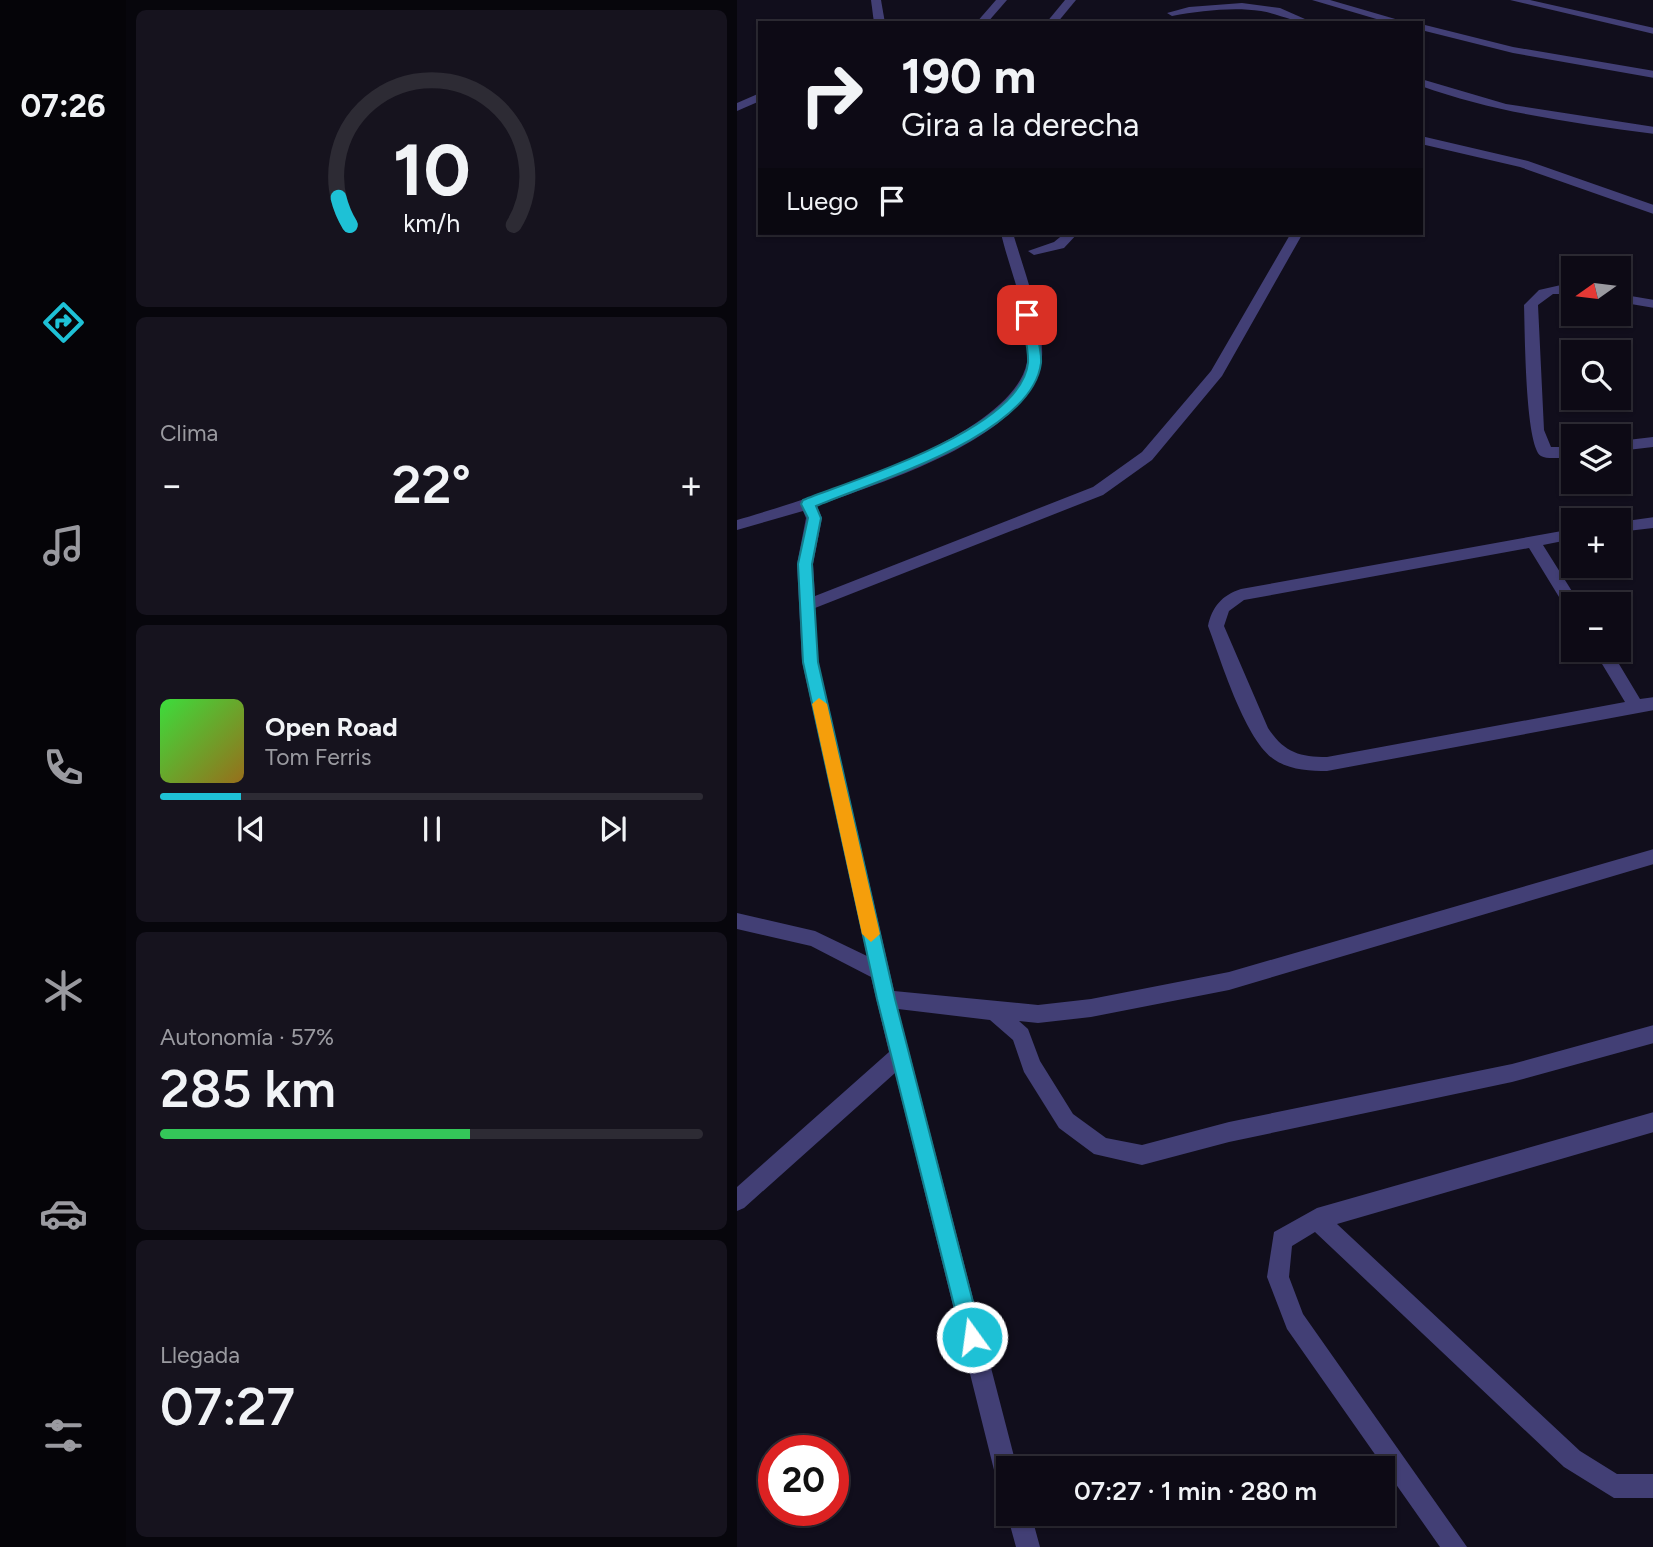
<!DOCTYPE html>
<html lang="es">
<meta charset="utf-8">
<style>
:root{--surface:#0d0a15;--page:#16131e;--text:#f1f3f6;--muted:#9a9aa0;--line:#2d2b34;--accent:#1ec1d6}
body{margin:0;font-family:Figtree,sans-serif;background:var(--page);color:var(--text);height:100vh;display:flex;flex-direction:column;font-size:26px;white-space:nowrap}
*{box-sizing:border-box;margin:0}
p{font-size:23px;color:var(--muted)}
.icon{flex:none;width:38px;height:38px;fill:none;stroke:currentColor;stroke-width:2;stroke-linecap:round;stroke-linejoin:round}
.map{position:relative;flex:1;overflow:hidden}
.side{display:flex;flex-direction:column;gap:10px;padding:10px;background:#07060c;width:611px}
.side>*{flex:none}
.top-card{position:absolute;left:21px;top:21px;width:665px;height:214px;border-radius:0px;box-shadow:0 2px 5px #0004,0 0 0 2px var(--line);background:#0d0a15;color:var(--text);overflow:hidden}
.needle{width:46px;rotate:256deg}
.fabs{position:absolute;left:824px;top:256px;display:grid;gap:14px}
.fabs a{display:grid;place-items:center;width:70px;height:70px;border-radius:0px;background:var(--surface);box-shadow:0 2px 5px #0004,0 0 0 2px var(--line);font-size:35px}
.speed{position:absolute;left:21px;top:1435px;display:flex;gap:14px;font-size:35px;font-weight:700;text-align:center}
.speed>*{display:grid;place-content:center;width:91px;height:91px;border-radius:50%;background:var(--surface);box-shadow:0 2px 5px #0004,0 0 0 2px var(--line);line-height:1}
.speed .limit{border:10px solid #d22;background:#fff;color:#111}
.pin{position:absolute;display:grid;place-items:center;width:60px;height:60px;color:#fff;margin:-30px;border-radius:14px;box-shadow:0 4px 10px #0006}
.me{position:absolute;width:77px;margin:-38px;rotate:346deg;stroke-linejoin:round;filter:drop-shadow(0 0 5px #0008)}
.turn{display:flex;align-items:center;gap:24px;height:147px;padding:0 28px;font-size:32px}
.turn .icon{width:91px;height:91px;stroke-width:2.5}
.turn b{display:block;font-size:49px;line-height:60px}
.then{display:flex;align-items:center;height:66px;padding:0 28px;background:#0003;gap:14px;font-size:26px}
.big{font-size:52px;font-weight:600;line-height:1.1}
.side .tile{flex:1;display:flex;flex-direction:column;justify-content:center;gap:10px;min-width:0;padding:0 24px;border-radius:10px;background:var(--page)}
.side .dial{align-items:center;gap:0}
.dial svg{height:182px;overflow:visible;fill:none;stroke:var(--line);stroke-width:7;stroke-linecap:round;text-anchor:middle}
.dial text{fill:var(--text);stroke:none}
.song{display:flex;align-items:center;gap:21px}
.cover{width:84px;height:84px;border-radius:10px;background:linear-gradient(135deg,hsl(120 70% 55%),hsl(40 70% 35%))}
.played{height:7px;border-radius:4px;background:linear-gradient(90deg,var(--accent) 15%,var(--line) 15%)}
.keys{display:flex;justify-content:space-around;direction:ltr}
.heat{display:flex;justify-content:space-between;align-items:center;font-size:38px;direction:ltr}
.charge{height:10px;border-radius:5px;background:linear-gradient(90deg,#34c759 57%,var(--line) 0)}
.trip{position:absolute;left:259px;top:1456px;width:399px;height:70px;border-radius:0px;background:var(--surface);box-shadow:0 2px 5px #0004,0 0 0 2px var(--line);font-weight:600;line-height:70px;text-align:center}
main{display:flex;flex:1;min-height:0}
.menu{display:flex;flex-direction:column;width:126px;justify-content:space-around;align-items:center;background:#050408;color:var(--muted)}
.menu .icon{width:49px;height:49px}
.menu .selected{color:var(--accent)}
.menu b{font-size:32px;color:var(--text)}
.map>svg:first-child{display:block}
</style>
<main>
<nav class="menu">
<b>07:26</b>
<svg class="icon selected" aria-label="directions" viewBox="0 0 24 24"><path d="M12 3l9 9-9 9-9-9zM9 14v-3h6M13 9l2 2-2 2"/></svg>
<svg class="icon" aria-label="music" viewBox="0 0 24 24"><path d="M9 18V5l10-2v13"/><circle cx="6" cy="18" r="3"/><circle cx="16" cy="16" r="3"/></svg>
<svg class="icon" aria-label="phone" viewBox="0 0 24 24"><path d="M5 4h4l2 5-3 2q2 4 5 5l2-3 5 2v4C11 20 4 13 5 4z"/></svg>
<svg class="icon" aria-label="climate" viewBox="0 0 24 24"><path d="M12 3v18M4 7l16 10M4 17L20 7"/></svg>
<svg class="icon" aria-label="car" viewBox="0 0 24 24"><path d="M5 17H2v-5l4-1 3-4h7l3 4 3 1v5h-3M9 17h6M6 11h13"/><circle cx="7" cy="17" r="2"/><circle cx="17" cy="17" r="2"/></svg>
<svg class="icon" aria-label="filters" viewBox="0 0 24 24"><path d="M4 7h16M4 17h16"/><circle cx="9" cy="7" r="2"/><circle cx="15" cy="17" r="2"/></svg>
</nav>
<section class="side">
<div class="tile dial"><svg viewBox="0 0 100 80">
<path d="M14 69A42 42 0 1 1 86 69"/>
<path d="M14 69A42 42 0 0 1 9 57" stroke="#1ec1d6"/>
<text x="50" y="56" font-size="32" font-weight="700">10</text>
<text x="50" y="72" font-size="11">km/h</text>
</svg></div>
<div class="tile"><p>Clima</p>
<div class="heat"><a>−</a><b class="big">22°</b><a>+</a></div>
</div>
<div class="tile">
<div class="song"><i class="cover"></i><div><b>Open Road</b><p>Tom Ferris</p></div></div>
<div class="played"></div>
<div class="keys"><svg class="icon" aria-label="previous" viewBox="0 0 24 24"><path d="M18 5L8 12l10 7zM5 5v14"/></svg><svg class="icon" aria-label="pause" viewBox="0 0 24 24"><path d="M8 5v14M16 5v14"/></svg><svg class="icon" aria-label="next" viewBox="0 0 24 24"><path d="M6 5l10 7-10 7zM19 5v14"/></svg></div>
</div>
<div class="tile"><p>Autonomía · 57%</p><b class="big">285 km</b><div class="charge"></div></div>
<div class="tile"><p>Llegada</p><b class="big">07:27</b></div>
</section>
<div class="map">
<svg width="917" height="1547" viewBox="0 0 917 1547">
<rect width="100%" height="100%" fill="#110e1c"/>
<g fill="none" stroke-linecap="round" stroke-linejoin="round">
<!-- service -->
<g fill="#423f75" fill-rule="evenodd">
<path d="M 134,0 L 144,0 L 148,23 L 137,23 Z"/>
<path d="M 259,0 L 270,0 L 250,23 L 239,23 Z"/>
<path d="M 328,0 L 339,0 L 320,23 L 309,23 Z"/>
<path d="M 575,0 L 593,0 L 672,23 L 653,23 Z"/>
<path d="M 773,0 L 793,0 L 917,28 L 917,34 Z"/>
<path d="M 505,3 L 543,8 L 577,23 C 558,23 542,14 524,11 C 494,7 464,11 435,16 L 430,13 L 452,7 Z"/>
<path d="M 684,24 L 776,47 L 917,71 L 917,78 L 776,53 L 684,30 Z"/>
<path d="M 684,79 L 769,104 L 917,127 L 917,134 C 838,123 759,113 684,86 Z"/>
<path d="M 23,93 L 23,101 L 0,111 L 0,103 Z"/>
<path d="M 684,136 L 791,161 L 917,205 L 917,214 L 783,167 L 684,144 Z"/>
<path d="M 264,233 L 276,233 C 285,265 311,333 304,364 C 286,441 145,481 80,506 L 85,518 L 76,564 L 78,596 L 356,487 L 405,452 L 474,371 L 554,233 L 566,233 L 485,376 L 415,460 L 366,495 L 78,608 L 81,661 L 157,991 L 301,1005 L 354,999 L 492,972 L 917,849 L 917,864 L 492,990 L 354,1017 L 301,1023 L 282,1021 L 291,1029 L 303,1061 L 336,1114 L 369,1138 L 405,1145 L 492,1122 L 775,1064 L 917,1025 L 917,1043 L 775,1082 L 492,1142 L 405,1165 L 357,1154 L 322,1128 L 287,1072 L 276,1040 L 253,1020 L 161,1009 L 280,1468 L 271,1468 L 271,1490 L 263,1486 L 259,1478 L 158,1073 L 7,1208 L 0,1211 L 0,1187 L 152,1052 L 134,977 L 74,946 L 0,929 L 0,913 L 78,931 L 130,956 L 65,661 L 60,564 L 69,518 L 66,511 L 0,530 L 0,520 C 68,500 276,439 290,362 C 297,325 272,270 264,233 Z"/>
<path d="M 328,233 L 341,233 L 327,248 L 297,255 L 291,251 L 317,242 Z"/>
<path d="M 824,285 L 836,286 L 836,294 L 816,294 L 801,305 L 807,430 L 814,447 L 836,447 L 836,457 C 828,457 811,460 804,456 C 788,446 788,328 787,305 L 802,290 Z"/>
<path d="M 882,294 L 917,300 L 917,308 L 882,302 Z"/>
<path d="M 917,437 L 917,447 L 882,451 L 882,441 Z"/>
<path d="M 917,517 L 917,528 L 882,532 L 882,522 Z"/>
<path d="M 836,529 L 836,539 L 806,545 L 843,604 L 836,604 L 836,612 L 830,610 L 792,548 L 507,600 L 492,611 L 487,626 L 531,728 C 547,752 562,757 590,757 L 888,702 L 856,649 L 873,649 L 903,699 L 917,697 L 917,710 L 590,771 C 573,771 553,770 538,760 C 508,741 484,660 471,626 C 475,607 485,595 504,589 Z"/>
<path d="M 917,1112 L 917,1132 L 600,1224 L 843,1451 L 880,1474 L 917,1474 L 917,1498 L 877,1498 L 827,1467 L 578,1232 L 555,1246 L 552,1277 L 566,1314 L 730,1547 L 703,1547 L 550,1329 L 530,1277 L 537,1232 L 580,1208 Z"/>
<path d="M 271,1511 L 271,1514 L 294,1514 L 303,1547 L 279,1547 L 270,1514 Z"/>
</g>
</g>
<!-- route -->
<path fill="#1ec1d6" stroke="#147d8b" stroke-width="2" d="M 290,311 L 296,315 C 298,329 305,349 304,363 C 295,435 138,481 79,506 L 84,518 L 75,564 L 81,662 L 158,999 L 245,1337 L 242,1344 L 235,1347 L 228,1344 L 225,1337 L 140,999 L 66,662 L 61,564 L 71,518 L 64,504 L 66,500 C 121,478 284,429 291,363 C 292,348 286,329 284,315 Z"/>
<!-- slow -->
<path fill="#f59e0b" d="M 82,698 L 90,704 L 143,934 L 134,942 L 125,934 L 75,704 Z"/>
</svg>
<div class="fabs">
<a><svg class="needle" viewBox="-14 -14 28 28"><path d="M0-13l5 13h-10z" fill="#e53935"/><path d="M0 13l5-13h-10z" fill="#9a9aa0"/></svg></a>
<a><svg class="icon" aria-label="search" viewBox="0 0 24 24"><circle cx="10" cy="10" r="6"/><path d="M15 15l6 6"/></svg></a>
<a><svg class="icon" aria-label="layers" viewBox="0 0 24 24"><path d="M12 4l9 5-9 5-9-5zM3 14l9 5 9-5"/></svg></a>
<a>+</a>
<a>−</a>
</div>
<div class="speed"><div class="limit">20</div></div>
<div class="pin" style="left:290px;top:315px;background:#d93025"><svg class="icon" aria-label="arrive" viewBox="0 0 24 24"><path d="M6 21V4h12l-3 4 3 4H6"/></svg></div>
<svg class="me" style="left:235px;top:1337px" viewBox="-20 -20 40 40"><circle r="17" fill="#1ec1d6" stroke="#fff" stroke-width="3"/><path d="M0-11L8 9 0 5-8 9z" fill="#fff"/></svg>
<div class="trip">07:27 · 1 min · 280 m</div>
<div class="top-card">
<div class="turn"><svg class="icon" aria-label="right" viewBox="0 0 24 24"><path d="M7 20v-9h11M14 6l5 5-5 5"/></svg><div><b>190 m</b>Gira a la derecha</div></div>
<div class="then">Luego<svg class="icon" aria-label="arrive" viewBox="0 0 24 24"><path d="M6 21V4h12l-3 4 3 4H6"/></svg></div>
</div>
</div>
</main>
